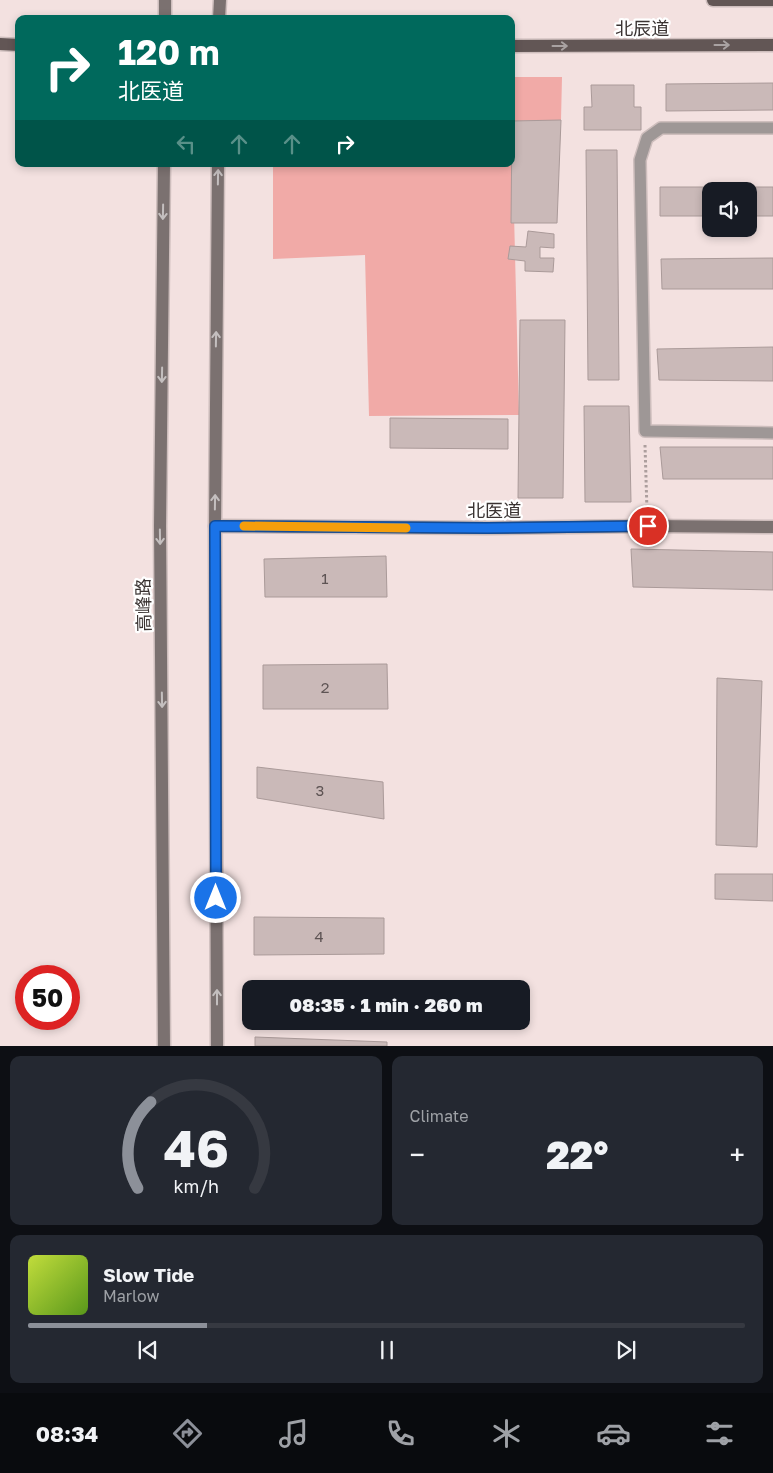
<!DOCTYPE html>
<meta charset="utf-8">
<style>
:root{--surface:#171b24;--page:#242831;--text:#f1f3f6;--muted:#9ea1a6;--line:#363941;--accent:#8c9099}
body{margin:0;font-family:"Golos Text","Noto Sans SC",sans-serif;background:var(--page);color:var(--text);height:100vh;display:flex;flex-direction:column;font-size:19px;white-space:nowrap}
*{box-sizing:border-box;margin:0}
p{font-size:16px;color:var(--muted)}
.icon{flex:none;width:28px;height:28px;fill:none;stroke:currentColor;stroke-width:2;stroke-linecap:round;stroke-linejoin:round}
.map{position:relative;height:1046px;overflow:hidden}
.drawer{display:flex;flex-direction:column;gap:10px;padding:10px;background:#0d0f14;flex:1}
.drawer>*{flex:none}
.hud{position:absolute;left:15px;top:15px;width:500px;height:152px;border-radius:10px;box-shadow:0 2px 8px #0003;background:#00695c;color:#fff;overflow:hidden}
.fabs{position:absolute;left:702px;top:182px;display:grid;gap:10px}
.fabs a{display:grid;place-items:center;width:55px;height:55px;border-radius:10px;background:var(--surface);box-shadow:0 2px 8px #0003;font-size:25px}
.speed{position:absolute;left:15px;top:965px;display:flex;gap:10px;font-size:25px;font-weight:700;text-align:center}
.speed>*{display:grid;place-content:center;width:65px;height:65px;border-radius:50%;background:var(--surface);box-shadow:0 2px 8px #0003;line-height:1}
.speed .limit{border:8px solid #d22;background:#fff;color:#111}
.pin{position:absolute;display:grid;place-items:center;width:42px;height:42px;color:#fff;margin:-21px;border:2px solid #fff;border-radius:50%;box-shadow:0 1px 5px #0007}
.me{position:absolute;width:55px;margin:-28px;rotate:0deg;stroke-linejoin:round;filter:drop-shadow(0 0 4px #0008)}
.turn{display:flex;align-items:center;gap:18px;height:105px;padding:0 20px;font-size:22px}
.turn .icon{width:65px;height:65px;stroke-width:2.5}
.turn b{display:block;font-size:35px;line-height:42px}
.lanes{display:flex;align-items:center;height:48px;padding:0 20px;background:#0003;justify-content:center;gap:25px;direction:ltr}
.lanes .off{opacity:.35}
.big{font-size:38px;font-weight:800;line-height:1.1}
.drawer .widget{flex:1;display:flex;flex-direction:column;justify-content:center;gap:8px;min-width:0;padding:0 18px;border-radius:10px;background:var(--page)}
.drawer .dial{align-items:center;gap:0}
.dial svg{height:130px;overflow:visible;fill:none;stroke:var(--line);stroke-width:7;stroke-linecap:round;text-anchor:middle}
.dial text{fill:var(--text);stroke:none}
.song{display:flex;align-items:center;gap:15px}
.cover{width:60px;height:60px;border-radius:8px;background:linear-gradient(135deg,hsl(70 70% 55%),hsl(90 70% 35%))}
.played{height:5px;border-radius:2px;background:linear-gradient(90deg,var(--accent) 25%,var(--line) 25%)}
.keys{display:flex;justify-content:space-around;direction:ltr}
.heat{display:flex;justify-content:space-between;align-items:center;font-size:28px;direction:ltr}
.drawer .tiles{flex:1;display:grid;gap:10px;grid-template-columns:1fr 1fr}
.widget:last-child{grid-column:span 2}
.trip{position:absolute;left:242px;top:980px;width:288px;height:50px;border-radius:10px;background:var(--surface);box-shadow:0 2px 8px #0003;font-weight:800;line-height:50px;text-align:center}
.menu{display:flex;height:80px;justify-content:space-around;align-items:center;background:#090b0e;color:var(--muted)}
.menu .icon{width:35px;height:35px}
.menu .selected{color:var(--accent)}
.menu b{font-size:22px;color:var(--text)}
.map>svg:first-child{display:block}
</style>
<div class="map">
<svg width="773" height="1046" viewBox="0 0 773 1046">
<rect width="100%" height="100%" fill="#f3e1e0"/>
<!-- green -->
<path fill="#f1aaa7" d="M 511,77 L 562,77 L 561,120 L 512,133 L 519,415 L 369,416 L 365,255 L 273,259 L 273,164 L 511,164 Z"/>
<!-- building -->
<g fill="#cab9b8" stroke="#aa9a99">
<path d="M 773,83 L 773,110 L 666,111 L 666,84 Z"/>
<path d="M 591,85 L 634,85 L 634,107 L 641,107 L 641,130 L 584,130 L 584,107 L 592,107 Z"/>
<path d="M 561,120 L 557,223 L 511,223 L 512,121 Z"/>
<path d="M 586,150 L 617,150 L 619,380 L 588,380 Z"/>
<path d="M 660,187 L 773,187 L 773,216 L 749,216 L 749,191 L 711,191 L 711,216 L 660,216 Z"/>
<path d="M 528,231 L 554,234 L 554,248 L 540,247 L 540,258 L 554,258 L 553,272 L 525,271 L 525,261 L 508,259 L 510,246 L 526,247 Z"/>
<path d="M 773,258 L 773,289 L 662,289 L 661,259 Z"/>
<path d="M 520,320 L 565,320 L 563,498 L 518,498 Z"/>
<path d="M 773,347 L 773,381 L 659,380 L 657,349 Z"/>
<path d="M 584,406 L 629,406 L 631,502 L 585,502 Z"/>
<path d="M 390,418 L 508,419 L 508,449 L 390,448 Z"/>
<path d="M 660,447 L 773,447 L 773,479 L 663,479 Z"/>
<path d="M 631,549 L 773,552 L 773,590 L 633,587 Z"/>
<path d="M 386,556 L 387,597 L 265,597 L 264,559 Z"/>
<path d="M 387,664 L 388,709 L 263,709 L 263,665 Z"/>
<path d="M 717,678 L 762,681 L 757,847 L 716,845 Z"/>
<path d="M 257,767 L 383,782 L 384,819 L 257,798 Z"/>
<path d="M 715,874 L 773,874 L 773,901 L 715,899 Z"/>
<path d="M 254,917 L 384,918 L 384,954 L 254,955 Z"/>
<path d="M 255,1037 L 387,1042 L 387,1046 L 255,1046 Z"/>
</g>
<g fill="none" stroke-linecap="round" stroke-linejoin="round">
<!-- lane casing -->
<g stroke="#cebebd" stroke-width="14">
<path id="lane" d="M 773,128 L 661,128 L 647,138 L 640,160 L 645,431 L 773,433"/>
</g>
<!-- secondary casing -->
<g stroke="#cebebd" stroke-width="15">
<g id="secondary">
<path d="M 165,0 L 165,19"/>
<path d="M 219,19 L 220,0"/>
<path d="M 215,526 L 487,528 L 648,526 L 773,527"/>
<path d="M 164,1046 L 160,526 L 164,164"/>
<path d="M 217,1046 L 215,526 L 218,164"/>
</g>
</g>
<!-- primary casing -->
<g stroke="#cebebd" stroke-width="15">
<g id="primary">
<path d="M 713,0 L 773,0"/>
<path d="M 0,44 L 19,45"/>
<path d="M 511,46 L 773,45"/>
</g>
</g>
<!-- path -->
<path stroke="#ac9e9d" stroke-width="3" stroke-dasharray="2.5 2.5" stroke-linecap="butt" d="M 645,445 L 647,511"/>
<!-- lane -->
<use href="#lane" stroke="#9e9796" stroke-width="11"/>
<!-- secondary -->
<use href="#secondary" stroke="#7b7170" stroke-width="12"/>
<!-- primary -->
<use href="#primary" stroke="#625655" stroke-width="12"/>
</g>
<!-- one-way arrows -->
<defs><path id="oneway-shaft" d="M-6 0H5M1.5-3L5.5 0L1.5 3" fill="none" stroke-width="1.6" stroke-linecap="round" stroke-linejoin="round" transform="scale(1.25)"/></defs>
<g stroke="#a9a2a2">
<use href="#oneway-shaft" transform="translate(722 45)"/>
<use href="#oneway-shaft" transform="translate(560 46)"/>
</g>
<g stroke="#c4bfbf">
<use href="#oneway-shaft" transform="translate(218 177) rotate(-89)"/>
<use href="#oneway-shaft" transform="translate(163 212) rotate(91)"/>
<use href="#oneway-shaft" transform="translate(216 339) rotate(-89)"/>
<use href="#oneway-shaft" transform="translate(162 375) rotate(91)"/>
<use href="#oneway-shaft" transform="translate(215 502) rotate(-89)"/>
<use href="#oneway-shaft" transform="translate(160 537) rotate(89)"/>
<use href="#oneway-shaft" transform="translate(162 700) rotate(89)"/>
<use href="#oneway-shaft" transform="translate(217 997) rotate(-90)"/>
</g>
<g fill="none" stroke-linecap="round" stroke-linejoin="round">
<!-- route casing -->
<g stroke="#114b97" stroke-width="12">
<path id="route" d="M 216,898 L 215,526 L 487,528 L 648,526"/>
</g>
<!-- route -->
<use href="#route" stroke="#1a73e8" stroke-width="9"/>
<!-- slow -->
<path stroke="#f59e0b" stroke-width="9" d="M 244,526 L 406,528"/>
</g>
<g text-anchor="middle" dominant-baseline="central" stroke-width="4.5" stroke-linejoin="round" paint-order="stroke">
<!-- number labels -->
<g font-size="15" fill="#5e5454">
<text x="325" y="578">1</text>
<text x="325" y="687">2</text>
<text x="320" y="790">3</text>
<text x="319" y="936">4</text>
</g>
<!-- street labels -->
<g font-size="18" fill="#3a3332" stroke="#fff">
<text x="642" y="28">北辰道</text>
<text x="494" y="510">北医道</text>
<text transform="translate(143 605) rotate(-91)">高峰路</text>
</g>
</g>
</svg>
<div class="fabs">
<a><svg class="icon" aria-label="sound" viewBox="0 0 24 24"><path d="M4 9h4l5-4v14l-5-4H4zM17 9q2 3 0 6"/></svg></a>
</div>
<div class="speed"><div class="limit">50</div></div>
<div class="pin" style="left:648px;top:526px;background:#d93025"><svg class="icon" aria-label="arrive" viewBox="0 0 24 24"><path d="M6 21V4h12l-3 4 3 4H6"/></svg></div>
<svg class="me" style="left:216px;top:898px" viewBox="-20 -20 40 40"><circle r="17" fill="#1a73e8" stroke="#fff" stroke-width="3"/><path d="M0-11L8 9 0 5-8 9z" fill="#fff"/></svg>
<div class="trip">08:35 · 1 min · 260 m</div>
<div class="hud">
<div class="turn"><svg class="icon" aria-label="right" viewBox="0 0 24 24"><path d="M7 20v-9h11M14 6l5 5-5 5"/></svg><div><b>120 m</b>北医道</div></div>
<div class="lanes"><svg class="icon off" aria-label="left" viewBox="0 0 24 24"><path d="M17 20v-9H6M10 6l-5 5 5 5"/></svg><svg class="icon off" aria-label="ahead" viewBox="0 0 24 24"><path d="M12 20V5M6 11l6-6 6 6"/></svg><svg class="icon off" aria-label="ahead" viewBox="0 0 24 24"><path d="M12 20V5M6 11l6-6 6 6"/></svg><svg class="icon" aria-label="right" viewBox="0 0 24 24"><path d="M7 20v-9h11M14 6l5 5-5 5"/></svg></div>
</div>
</div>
<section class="drawer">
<div class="tiles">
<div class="widget dial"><svg viewBox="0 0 100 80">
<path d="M14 69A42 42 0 1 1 86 69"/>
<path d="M14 69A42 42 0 0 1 22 16" stroke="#8c9099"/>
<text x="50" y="56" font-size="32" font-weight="700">46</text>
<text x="50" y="72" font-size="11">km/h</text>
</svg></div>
<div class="widget"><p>Climate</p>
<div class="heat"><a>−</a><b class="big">22°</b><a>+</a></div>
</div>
<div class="widget">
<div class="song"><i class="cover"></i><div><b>Slow Tide</b><p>Marlow</p></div></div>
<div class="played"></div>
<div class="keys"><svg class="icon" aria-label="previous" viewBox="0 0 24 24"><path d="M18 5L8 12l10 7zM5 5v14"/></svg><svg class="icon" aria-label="pause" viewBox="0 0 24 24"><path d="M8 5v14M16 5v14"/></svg><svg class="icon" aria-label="next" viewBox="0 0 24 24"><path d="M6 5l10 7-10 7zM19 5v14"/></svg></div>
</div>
</div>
</section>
<nav class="menu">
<b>08:34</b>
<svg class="icon selected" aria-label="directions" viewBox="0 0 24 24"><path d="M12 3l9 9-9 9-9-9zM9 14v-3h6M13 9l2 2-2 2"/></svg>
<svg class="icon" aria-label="music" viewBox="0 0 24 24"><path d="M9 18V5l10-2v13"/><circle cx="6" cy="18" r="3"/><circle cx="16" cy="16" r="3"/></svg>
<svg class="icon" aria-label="phone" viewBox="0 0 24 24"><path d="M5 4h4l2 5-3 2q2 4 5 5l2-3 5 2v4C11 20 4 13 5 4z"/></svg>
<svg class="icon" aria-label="climate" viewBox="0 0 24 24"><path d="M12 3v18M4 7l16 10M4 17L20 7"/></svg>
<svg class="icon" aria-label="car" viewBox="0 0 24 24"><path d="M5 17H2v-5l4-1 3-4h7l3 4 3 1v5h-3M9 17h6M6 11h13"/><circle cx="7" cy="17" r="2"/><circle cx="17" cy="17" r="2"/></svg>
<svg class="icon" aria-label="filters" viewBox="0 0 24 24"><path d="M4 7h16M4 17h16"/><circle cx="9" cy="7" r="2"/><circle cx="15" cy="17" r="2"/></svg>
</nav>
